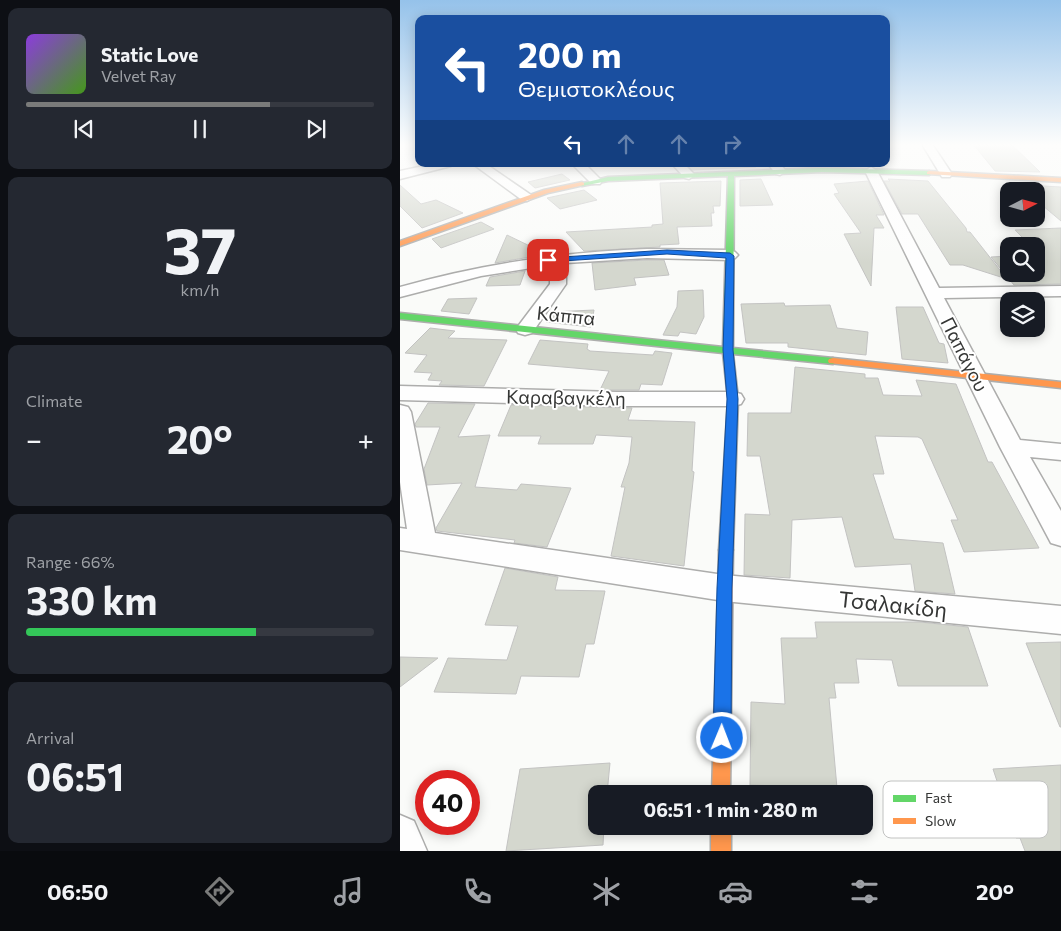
<!DOCTYPE html>
<meta charset="utf-8">
<style>
:root{--surface:#171b24;--page:#242831;--text:#f1f3f6;--muted:#9ea1a6;--line:#363941;--accent:#7a7b7a}
body{margin:0;font-family:Commissioner,sans-serif;background:var(--page);color:var(--text);height:100vh;display:flex;flex-direction:column;font-size:19px;white-space:nowrap}
*{box-sizing:border-box;margin:0}
p{font-size:16px;color:var(--muted)}
.icon{flex:none;width:28px;height:28px;fill:none;stroke:currentColor;stroke-width:2;stroke-linecap:round;stroke-linejoin:round}
.map{position:relative;flex:1;overflow:hidden}
.details{display:flex;flex-direction:column;gap:8px;padding:8px;background:#0d0f14;width:400px}
.details>*{flex:none}
.banner{position:absolute;left:15px;top:15px;width:475px;height:152px;border-radius:10px;box-shadow:0 2px 12px #0003;background:#1a4fa0;color:#fff;overflow:hidden}
.needle{width:32px;rotate:84deg}
.controls{position:absolute;left:600px;top:182px;display:grid;gap:10px}
.controls a{display:grid;place-items:center;width:45px;height:45px;border-radius:10px;background:var(--surface);box-shadow:0 2px 12px #0003;font-size:25px}
.speed{position:absolute;left:15px;top:770px;display:flex;gap:10px;font-size:25px;font-weight:700;text-align:center}
.speed>*{display:grid;place-content:center;width:65px;height:65px;border-radius:50%;background:var(--surface);box-shadow:0 2px 12px #0003;line-height:1}
.speed .limit{border:8px solid #d22;background:#fff;color:#111}
.pin{position:absolute;display:grid;place-items:center;width:42px;height:42px;color:#fff;margin:-21px;border-radius:10px;box-shadow:0 2px 8px #0006}
.me{position:absolute;width:55px;margin:-28px;rotate:1deg;stroke-linejoin:round;filter:drop-shadow(0 0 4px #0008)}
.turn{display:flex;align-items:center;gap:18px;height:105px;padding:0 20px;font-size:22px}
.turn .icon{width:65px;height:65px;stroke-width:2.5}
.turn b{display:block;font-size:35px;line-height:42px}
.lanes{display:flex;align-items:center;height:48px;padding:0 20px;background:#0003;justify-content:center;gap:25px;direction:ltr}
.lanes .off{opacity:.35}
.big{font-size:38px;font-weight:700;line-height:1.1}
.details .widget{flex:1;display:flex;flex-direction:column;justify-content:center;gap:8px;min-width:0;padding:0 18px;border-radius:10px;background:var(--page)}
.details .dial{align-items:center;gap:0}
.dial b{font-size:65px;line-height:1}
.song{display:flex;align-items:center;gap:15px}
.cover{width:60px;height:60px;border-radius:8px;background:linear-gradient(135deg,hsl(270 70% 55%),hsl(100 70% 35%))}
.played{height:5px;border-radius:2px;background:linear-gradient(90deg,var(--accent) 70%,var(--line) 70%)}
.keys{display:flex;justify-content:space-around;direction:ltr}
.heat{display:flex;justify-content:space-between;align-items:center;font-size:28px;direction:ltr}
.charge{height:8px;border-radius:4px;background:linear-gradient(90deg,#34c759 66%,var(--line) 0)}
.trip{position:absolute;left:188px;top:785px;width:285px;height:50px;border-radius:10px;background:var(--surface);box-shadow:0 2px 12px #0003;font-weight:700;line-height:50px;text-align:center}
.tab-bar{display:flex;height:80px;justify-content:space-around;align-items:center;background:#090b0e;color:var(--muted)}
.tab-bar .icon{width:35px;height:35px}
.tab-bar .active{color:var(--accent)}
.tab-bar b{font-size:22px;color:var(--text)}
main{display:flex;flex:1;min-height:0}
.map>svg:first-child{display:block}
</style>
<main>
<section class="details">
<div class="widget">
<div class="song"><i class="cover"></i><div><b>Static Love</b><p>Velvet Ray</p></div></div>
<div class="played"></div>
<div class="keys"><svg class="icon" aria-label="previous" viewBox="0 0 24 24"><path d="M18 5L8 12l10 7zM5 5v14"/></svg><svg class="icon" aria-label="pause" viewBox="0 0 24 24"><path d="M8 5v14M16 5v14"/></svg><svg class="icon" aria-label="next" viewBox="0 0 24 24"><path d="M6 5l10 7-10 7zM19 5v14"/></svg></div>
</div>
<div class="widget dial"><b>37</b><p>km/h</p></div>
<div class="widget"><p>Climate</p>
<div class="heat"><a>−</a><b class="big">20°</b><a>+</a></div>
</div>
<div class="widget"><p>Range · 66%</p><b class="big">330 km</b><div class="charge"></div></div>
<div class="widget"><p>Arrival</p><b class="big">06:51</b></div>
</section>
<div class="map">
<svg width="661" height="851" viewBox="0 0 661 851">
<rect width="100%" height="100%" fill="#fafbf9"/>
<!-- building -->
<g fill="#d4d7ce" stroke="#c3c3c2">
<path d="M 573,144 L 611,144 L 640,172 L 595,171 Z"/>
<path d="M 286,164 L 354,164 L 356,167 L 292,170 Z"/>
<path d="M 162,174 L 170,180 L 135,188 L 128,182 Z"/>
<path d="M 361,179 L 373,205 L 340,206 L 340,180 Z"/>
<path d="M 488,179 L 528,181 L 566,228 L 567,232 L 570,232 L 607,279 L 563,265 L 550,265 L 518,214 L 502,214 L 484,181 L 490,181 Z"/>
<path d="M 321,181 L 320,206 L 313,206 L 314,213 L 311,213 L 312,226 L 277,227 L 279,244 L 260,245 L 260,247 L 184,251 L 166,232 L 252,227 L 252,225 L 263,224 L 260,183 Z"/>
<path d="M 468,181 L 484,215 L 476,215 L 484,228 L 474,228 L 471,286 L 444,234 L 461,233 L 434,194 L 439,193 L 434,184 Z"/>
<path d="M 607,184 L 661,187 L 661,221 L 636,200 L 636,191 L 613,191 Z"/>
<path d="M 0,185 L 21,204 L 36,200 L 63,213 L 22,228 L 0,206 Z"/>
<path d="M 184,190 L 197,200 L 160,209 L 147,198 Z"/>
<path d="M 81,222 L 94,229 L 41,248 L 32,239 Z"/>
<path d="M 661,228 L 661,284 L 614,285 L 591,257 L 609,256 L 609,274 L 636,274 L 636,256 L 641,255 L 636,251 L 636,246 L 631,246 L 615,230 Z"/>
<path d="M 107,235 L 134,248 L 130,257 L 95,263 Z"/>
<path d="M 247,260 L 264,260 L 269,275 L 234,278 L 236,285 L 195,290 L 192,263 Z"/>
<path d="M 125,271 L 120,285 L 86,286 L 90,277 Z"/>
<path d="M 303,290 L 304,317 L 296,334 L 280,332 L 278,336 L 263,335 L 277,307 L 278,291 Z"/>
<path d="M 77,298 L 69,314 L 41,311 L 48,299 Z"/>
<path d="M 384,303 L 385,306 L 430,305 L 437,328 L 468,332 L 466,355 L 388,347 L 388,343 L 346,343 L 341,304 Z"/>
<path d="M 496,307 L 523,307 L 539,343 L 544,344 L 548,363 L 502,359 Z"/>
<path d="M 194,310 L 191,327 L 146,322 L 151,312 Z"/>
<path d="M 30,328 L 55,331 L 48,338 L 107,340 L 84,386 L 39,385 L 42,381 L 28,380 L 32,373 L 14,372 L 27,355 L 5,353 Z"/>
<path d="M 140,340 L 188,344 L 187,349 L 190,351 L 253,355 L 255,351 L 272,353 L 262,385 L 241,384 L 239,390 L 200,390 L 209,371 L 128,364 Z"/>
<path d="M 395,367 L 465,374 L 465,378 L 478,378 L 483,395 L 522,396 L 516,380 L 556,384 L 588,462 L 592,462 L 639,548 L 564,552 L 551,520 L 558,520 L 522,439 L 518,437 L 475,436 L 484,474 L 473,474 L 494,539 L 543,543 L 555,594 L 515,591 L 511,564 L 455,567 L 442,517 L 392,520 L 390,578 L 344,575 L 345,514 L 370,515 L 360,456 L 347,456 L 348,413 L 391,413 Z"/>
<path d="M 28,403 L 75,404 L 58,437 L 90,435 L 75,487 L 117,490 L 121,484 L 171,488 L 147,547 L 114,543 L 115,540 L 37,531 L 36,528 L 62,483 L 27,485 L 24,469 L 40,427 L 16,427 L 15,424 Z"/>
<path d="M 111,405 L 232,408 L 228,420 L 295,422 L 292,471 L 294,472 L 284,566 L 211,556 L 225,487 L 221,487 L 229,463 L 232,437 L 196,435 L 193,444 L 138,444 L 141,436 L 98,436 Z"/>
<path d="M 105,568 L 158,577 L 155,590 L 205,591 L 194,644 L 186,644 L 179,677 L 121,676 L 116,694 L 34,692 L 48,658 L 107,660 L 118,626 L 85,625 Z"/>
<path d="M 415,622 L 520,622 L 568,627 L 588,686 L 498,686 L 492,660 L 456,659 L 459,683 L 434,683 L 436,698 L 429,698 L 437,788 L 350,785 L 351,702 L 385,704 L 381,638 L 417,638 Z"/>
<path d="M 661,642 L 661,727 L 660,727 L 626,643 Z"/>
<path d="M 0,657 L 38,658 L 0,687 Z"/>
<path d="M 210,763 L 207,794 L 196,794 L 196,826 L 204,826 L 203,845 L 106,851 L 120,769 Z"/>
<path d="M 661,765 L 661,851 L 625,851 L 620,838 L 616,838 L 593,769 Z"/>
</g>
<g fill="none" stroke-linecap="round" stroke-linejoin="round">
<!-- street casing -->
<g stroke="#adadac" stroke-width="3">
<g id="street">
<path d="M 522,144 L 532,144 L 552,174 L 550,177 L 542,177 Z"/>
<path d="M 33,164 L 53,164 L 51,166 L 0,179 L 0,171 Z"/>
<path d="M 73,164 L 86,164 L 134,197 L 127,201 L 122,200 Z"/>
<path d="M 172,164 L 185,164 L 202,181 L 200,184 L 192,184 Z"/>
<path d="M 272,164 L 284,164 L 295,175 L 289,179 L 285,178 Z"/>
<path d="M 368,164 L 380,164 L 386,171 L 380,175 L 376,174 Z"/>
<path d="M 471,167 L 477,171 L 539,288 L 661,286 L 661,296 L 544,298 L 620,440 L 661,444 L 661,460 L 630,457 L 661,511 L 661,546 L 651,543 L 600,447 L 465,171 Z"/>
<path d="M 247,249 L 330,250 L 335,252 L 338,255 L 335,258 L 330,260 L 247,258 L 166,263 L 166,284 L 132,333 L 125,335 L 118,333 L 116,329 L 150,284 L 150,265 L 81,276 L 0,297 L 0,287 C 81,264 162,252 247,249 Z"/>
<path d="M 0,386 L 217,392 L 333,392 L 341,394 L 344,399 L 341,404 L 333,406 L 217,406 L 0,400 Z"/>
<path d="M 0,405 L 8,407 L 11,412 L 35,533 L 324,575 L 661,606 L 661,634 L 324,601 L 0,550 L 0,528 L 7,529 L 0,482 Z"/>
<path d="M 0,815 L 14,821 L 27,851 L 0,851 Z"/>
</g>
</g>
<!-- fast casing -->
<g stroke="#adadac" stroke-width="3">
<path id="fast" d="M 422,168 L 529,171 L 532,173 L 529,175 L 422,172 L 334,176 L 333,348 L 433,358 L 438,361 L 433,364 L 333,354 L 338,399 L 333,550 L 331,554 L 326,556 L 321,554 L 319,550 L 328,399 L 323,353 L 0,319 L 0,313 L 323,347 L 328,176 L 208,181 L 182,186 L 179,184 L 208,177 Z"/>
</g>
<!-- slow casing -->
<g stroke="#adadac" stroke-width="3">
<g id="slow">
<path d="M 529,171 L 661,178 L 661,182 L 527,174 L 527,172 Z"/>
<path d="M 182,182 L 184,183 L 184,185 L 148,193 L 0,246 L 0,241 L 144,190 Z"/>
<path d="M 433,358 L 661,382 L 661,388 L 429,363 L 428,361 L 429,359 Z"/>
<path d="M 326,544 L 331,546 L 333,550 L 330,794 L 312,794 L 319,550 L 321,546 Z"/>
<rect x="311" y="826" width="20" height="25"/>
</g>
</g>
<!-- street -->
<use href="#street" fill="#fefefe" fill-rule="evenodd"/>
<!-- fast -->
<use href="#fast" fill="#63d668" fill-rule="evenodd"/>
<!-- slow -->
<use href="#slow" fill="#ff974d" fill-rule="evenodd"/>
</g>
<!-- sky -->
<linearGradient id="sky" x2="0" y2="1"><stop stop-color="#95c2ea"/><stop offset="0.55" stop-color="#fdfdfc"/><stop offset="1" stop-color="#fdfdfc" stop-opacity="0"/></linearGradient>
<rect width="661" height="263" fill="url(#sky)"/>
<!-- route -->
<path fill="#1a73e8" stroke="#114b97" d="M 267,250 L 330,253 L 334,256 L 333,350 L 338,399 L 332,588 L 331,738 L 328,744 L 322,747 L 316,744 L 313,738 L 317,588 L 327,399 L 323,350 L 326,258 L 267,254 L 148,262 L 144,260 L 148,258 Z"/>
<g text-anchor="middle" dominant-baseline="central" stroke-width="4" stroke-linejoin="round" paint-order="stroke">
<!-- street labels -->
<g font-size="19" fill="#353635" stroke="#fff">
<text transform="translate(166 315) rotate(6)">Κάππα</text>
<text transform="translate(565 354) rotate(63)">Παπάγου</text>
<text transform="translate(166 397) rotate(1)">Καραβαγκέλη</text>
</g>
<!-- near-street labels -->
<g font-size="22" fill="#353635" stroke="#fff">
<text transform="translate(493 604) rotate(6)">Τσαλακίδη</text>
</g>
</g>
<!-- legend -->
<rect x="483" y="781" width="165" height="57" rx="8" fill="#fff" stroke="#c2c3c2" stroke-width="1"/>
<rect x="493" y="795" width="23" height="7" fill="#63d668"/>
<rect x="493" y="818" width="23" height="6" fill="#ff974d"/>
<g font-size="14" fill="#353635">
<text x="525" y="803">Fast</text>
<text x="525" y="826">Slow</text>
</g>
</svg>
<div class="controls">
<a><svg class="needle" viewBox="-14 -14 28 28"><path d="M0-13l5 13h-10z" fill="#e53935"/><path d="M0 13l5-13h-10z" fill="#9ea1a6"/></svg></a>
<a><svg class="icon" aria-label="search" viewBox="0 0 24 24"><circle cx="10" cy="10" r="6"/><path d="M15 15l6 6"/></svg></a>
<a><svg class="icon" aria-label="layers" viewBox="0 0 24 24"><path d="M12 4l9 5-9 5-9-5zM3 14l9 5 9-5"/></svg></a>
</div>
<div class="speed"><div class="limit">40</div></div>
<div class="pin" style="left:148px;top:260px;background:#d93025"><svg class="icon" aria-label="arrive" viewBox="0 0 24 24"><path d="M6 21V4h12l-3 4 3 4H6"/></svg></div>
<svg class="me" style="left:322px;top:738px" viewBox="-20 -20 40 40"><circle r="17" fill="#1a73e8" stroke="#fff" stroke-width="3"/><path d="M0-11L8 9 0 5-8 9z" fill="#fff"/></svg>
<div class="trip">06:51 · 1 min · 280 m</div>
<div class="banner">
<div class="turn"><svg class="icon" aria-label="left" viewBox="0 0 24 24"><path d="M17 20v-9H6M10 6l-5 5 5 5"/></svg><div><b>200 m</b>Θεμιστοκλέους</div></div>
<div class="lanes"><svg class="icon" aria-label="left" viewBox="0 0 24 24"><path d="M17 20v-9H6M10 6l-5 5 5 5"/></svg><svg class="icon off" aria-label="ahead" viewBox="0 0 24 24"><path d="M12 20V5M6 11l6-6 6 6"/></svg><svg class="icon off" aria-label="ahead" viewBox="0 0 24 24"><path d="M12 20V5M6 11l6-6 6 6"/></svg><svg class="icon off" aria-label="right" viewBox="0 0 24 24"><path d="M7 20v-9h11M14 6l5 5-5 5"/></svg></div>
</div>
</div>
</main>
<nav class="tab-bar">
<b>06:50</b>
<svg class="icon active" aria-label="directions" viewBox="0 0 24 24"><path d="M12 3l9 9-9 9-9-9zM9 14v-3h6M13 9l2 2-2 2"/></svg>
<svg class="icon" aria-label="music" viewBox="0 0 24 24"><path d="M9 18V5l10-2v13"/><circle cx="6" cy="18" r="3"/><circle cx="16" cy="16" r="3"/></svg>
<svg class="icon" aria-label="phone" viewBox="0 0 24 24"><path d="M5 4h4l2 5-3 2q2 4 5 5l2-3 5 2v4C11 20 4 13 5 4z"/></svg>
<svg class="icon" aria-label="climate" viewBox="0 0 24 24"><path d="M12 3v18M4 7l16 10M4 17L20 7"/></svg>
<svg class="icon" aria-label="car" viewBox="0 0 24 24"><path d="M5 17H2v-5l4-1 3-4h7l3 4 3 1v5h-3M9 17h6M6 11h13"/><circle cx="7" cy="17" r="2"/><circle cx="17" cy="17" r="2"/></svg>
<svg class="icon" aria-label="filters" viewBox="0 0 24 24"><path d="M4 7h16M4 17h16"/><circle cx="9" cy="7" r="2"/><circle cx="15" cy="17" r="2"/></svg>
<b>20°</b>
</nav>
